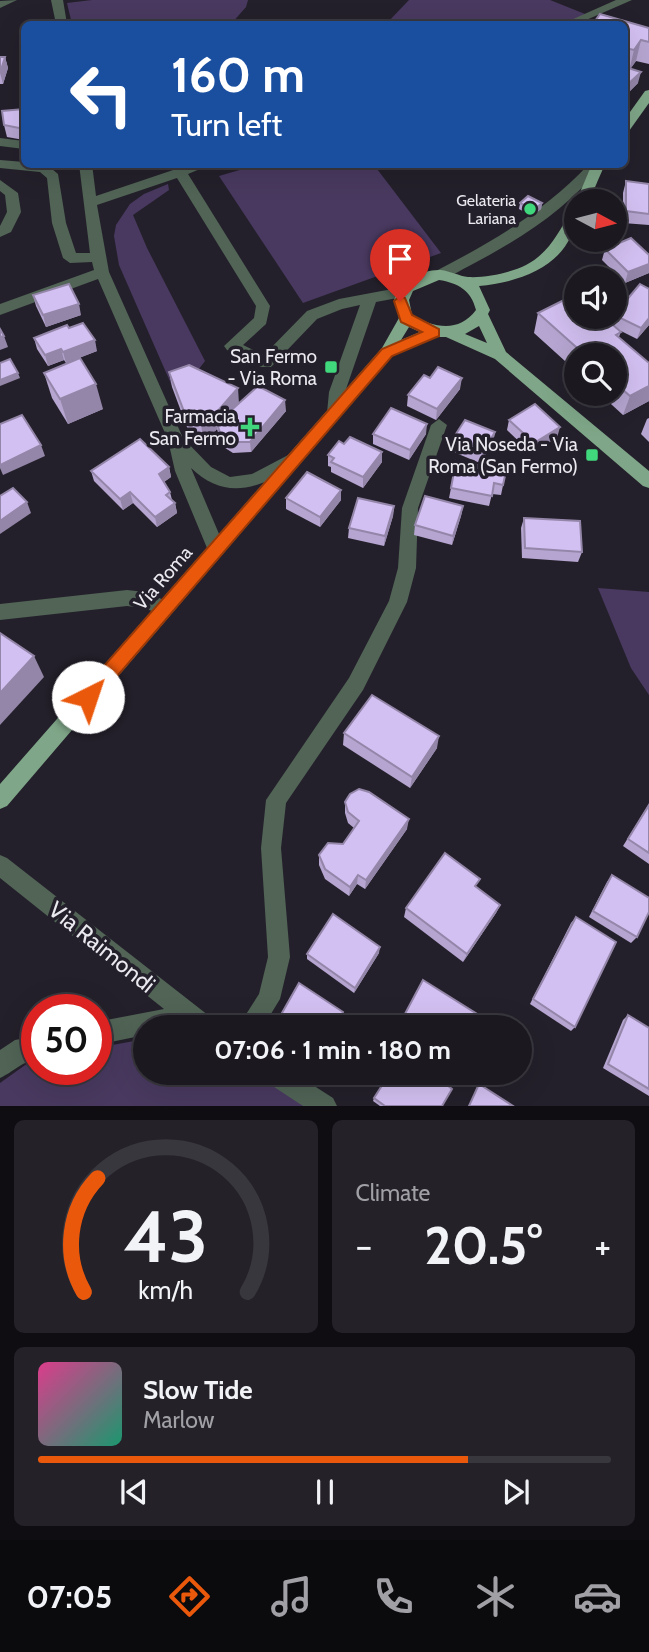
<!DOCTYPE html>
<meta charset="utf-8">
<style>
:root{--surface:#1b1820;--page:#242129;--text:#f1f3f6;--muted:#a0a0a5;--line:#39373e;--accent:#ea580c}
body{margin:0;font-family:Cabin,sans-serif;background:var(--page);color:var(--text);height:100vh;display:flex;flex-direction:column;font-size:26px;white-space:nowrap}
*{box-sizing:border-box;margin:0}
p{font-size:23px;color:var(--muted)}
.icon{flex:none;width:38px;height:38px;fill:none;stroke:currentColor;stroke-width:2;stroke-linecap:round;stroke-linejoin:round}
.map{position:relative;height:1106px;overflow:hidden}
.side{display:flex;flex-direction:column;gap:14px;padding:14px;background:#0f0d12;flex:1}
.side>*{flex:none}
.hud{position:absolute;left:21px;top:21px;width:607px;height:147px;border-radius:10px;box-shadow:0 7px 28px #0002,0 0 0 2px var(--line);background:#1a4fa0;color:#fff;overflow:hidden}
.needle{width:46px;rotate:97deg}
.controls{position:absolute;left:564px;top:189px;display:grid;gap:14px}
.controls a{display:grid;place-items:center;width:63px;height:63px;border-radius:50%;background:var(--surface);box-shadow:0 7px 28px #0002,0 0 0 2px var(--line);font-size:35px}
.speed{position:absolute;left:21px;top:994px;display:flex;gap:14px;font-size:35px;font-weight:700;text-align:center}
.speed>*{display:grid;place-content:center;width:91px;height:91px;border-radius:50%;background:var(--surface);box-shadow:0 7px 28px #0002,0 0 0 2px var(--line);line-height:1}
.speed .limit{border:10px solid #d22;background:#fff;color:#111}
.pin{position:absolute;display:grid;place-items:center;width:60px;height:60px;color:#fff;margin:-72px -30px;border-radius:50% 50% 50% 0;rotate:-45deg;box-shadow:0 0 7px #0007}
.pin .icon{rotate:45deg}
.me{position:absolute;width:77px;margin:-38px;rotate:41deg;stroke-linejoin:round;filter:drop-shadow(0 0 5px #0008)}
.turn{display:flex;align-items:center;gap:24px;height:147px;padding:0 35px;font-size:32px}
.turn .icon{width:91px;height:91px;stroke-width:2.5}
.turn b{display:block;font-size:49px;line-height:60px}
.big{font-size:52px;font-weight:700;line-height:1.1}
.side .widget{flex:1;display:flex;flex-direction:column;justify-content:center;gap:10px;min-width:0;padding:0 24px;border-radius:10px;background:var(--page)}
.side .dial{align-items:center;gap:0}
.dial svg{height:182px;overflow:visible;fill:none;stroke:var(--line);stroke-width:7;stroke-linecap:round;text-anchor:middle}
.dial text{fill:var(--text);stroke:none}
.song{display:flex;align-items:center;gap:21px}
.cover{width:84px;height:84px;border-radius:10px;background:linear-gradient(135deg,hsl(330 70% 55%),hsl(160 70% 35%))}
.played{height:7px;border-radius:4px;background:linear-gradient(90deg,var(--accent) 75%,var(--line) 75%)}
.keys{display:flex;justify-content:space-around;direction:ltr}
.heat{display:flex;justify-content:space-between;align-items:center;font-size:38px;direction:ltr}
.side .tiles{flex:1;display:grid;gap:14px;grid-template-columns:1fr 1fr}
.widget:last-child{grid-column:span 2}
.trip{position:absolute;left:133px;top:1015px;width:399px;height:70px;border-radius:35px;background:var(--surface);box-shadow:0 7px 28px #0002,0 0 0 2px var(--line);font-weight:700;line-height:70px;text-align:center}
.tabs{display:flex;height:112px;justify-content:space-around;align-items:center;background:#0b0a0d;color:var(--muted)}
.tabs .icon{width:49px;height:49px}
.tabs .current{color:var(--accent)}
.tabs b{font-size:32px;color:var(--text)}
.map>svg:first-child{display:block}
</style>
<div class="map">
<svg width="649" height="1106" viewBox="0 0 649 1106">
<rect width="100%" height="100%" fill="#24202b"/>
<!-- green -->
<g fill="#493960">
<path d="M 92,0 L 248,0 L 246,7 L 231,24 L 72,24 L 67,3 Z"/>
<path d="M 409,0 L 550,0 L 590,16 L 568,24 L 386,24 Z"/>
<path d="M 260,164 L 374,165 L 441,253 L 303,303 L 219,176 Z"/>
<path d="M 168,184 L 169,190 L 133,215 L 147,248 L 205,361 L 192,378 L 172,386 L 119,265 L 114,236 L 116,225 L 130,204 L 144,194 Z"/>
<path d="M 598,588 L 649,592 L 649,695 L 631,668 Z"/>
<path d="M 145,1039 L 145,1073 L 252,1073 L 314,1106 L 0,1106 L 0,1083 L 35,1058 L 37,1058 L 37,1069 L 96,1069 L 96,1048 Z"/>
</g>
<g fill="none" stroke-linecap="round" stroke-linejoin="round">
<!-- minor -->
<g fill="#516456" fill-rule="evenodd">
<path d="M 17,0 L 0,8 L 0,1 Z"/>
<path d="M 51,0 L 63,0 L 67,24 L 56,24 Z"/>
<path d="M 616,0 L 632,0 L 577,24 L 562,24 Z"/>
<path d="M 0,138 L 24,141 L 24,149 L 0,146 Z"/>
<path d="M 0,160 L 24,162 L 24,164 L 46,164 L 58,174 L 66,223 L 76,253 L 90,253 L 79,164 L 92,164 L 96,196 L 191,164 L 212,164 L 188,174 L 270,306 L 266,324 L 243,345 L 264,355 L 307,311 L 339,299 L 403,287 L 410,292 L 408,296 L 376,302 L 345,392 L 343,413 L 335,419 L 327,413 L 329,392 L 360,305 L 342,309 L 317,319 L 271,367 L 261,367 L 227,350 L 224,346 L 254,318 L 256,306 L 177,178 L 97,205 L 109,272 L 183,438 L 211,467 L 230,477 L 252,474 L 292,453 L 300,459 C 295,468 282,474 273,478 C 242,494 216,492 191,468 L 225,548 L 222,553 L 216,555 L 210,553 L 207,548 L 175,471 L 168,440 L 98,279 L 0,315 L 0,304 L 94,270 L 92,262 L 70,263 L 63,258 L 52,223 L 47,178 L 40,172 L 0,168 Z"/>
<path d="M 589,164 L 603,164 C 568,209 519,240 469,266 C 459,271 445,281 434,278 L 432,275 L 434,272 C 492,242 544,212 589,164 Z"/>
<path d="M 0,180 L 18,193 L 21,212 L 11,232 L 0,237 L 0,226 L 7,212 L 5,195 L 0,191 Z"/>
<path d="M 439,419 L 447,425 L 418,508 L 416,568 L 407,602 L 363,690 L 286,803 L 281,848 L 290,957 L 280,999 L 263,1027 L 238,1027 L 259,994 L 268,957 L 261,848 L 266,800 L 349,678 L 389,601 L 398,568 L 402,508 L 431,425 Z"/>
<path d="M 127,590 L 145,592 L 171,603 L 174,608 L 171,613 L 165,616 L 144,608 L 127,606 L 0,620 L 0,604 Z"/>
<path d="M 0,855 L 7,858 L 213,1019 L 216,1027 L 145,1027 L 145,1035 L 96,1045 L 96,1022 L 164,1009 L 0,878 Z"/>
<path d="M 37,1036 L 37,1059 C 19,1063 15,1071 0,1078 L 0,1050 L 15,1040 Z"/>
<path d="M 261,1073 L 294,1073 L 333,1098 L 337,1106 L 303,1106 L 265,1081 Z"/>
</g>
<!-- major -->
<g fill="#7fa688" fill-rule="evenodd">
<path d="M 649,90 L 649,103 L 629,131 L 625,132 L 625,119 L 645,91 Z"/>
<path d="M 592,164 L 605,164 L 589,201 L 576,202 Z"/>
<path d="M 576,210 C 576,262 524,282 479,286 L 490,310 L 488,314 L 506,352 L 649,471 L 649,488 L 643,486 L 495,359 L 446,337 L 437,337 L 392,356 L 7,806 L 0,809 L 0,784 L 382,348 L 399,318 L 394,300 C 400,281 422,269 441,270 C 450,271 459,276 468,277 C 486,278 510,273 526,265 C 549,253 559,232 571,211 ZM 439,280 C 458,283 471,290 476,310 C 459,333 434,328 412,315 L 409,300 L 413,291 ZM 479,326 L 487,343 L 465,334 ZM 409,327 L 420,332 L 401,340 Z"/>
</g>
</g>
<!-- wall -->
<g fill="#b5a5d0">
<path d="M 600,14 L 649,28 L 649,64 L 636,61 L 630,69 L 638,83 L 625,96 L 625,24 L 592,24 Z"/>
<path d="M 0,57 L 5,57 L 8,68 L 3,84 L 0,84 Z"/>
<path d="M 24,109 L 24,140 L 7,137 L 4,125 Z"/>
<path d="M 626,181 L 649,184 L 649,225 L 623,223 L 623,193 Z"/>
<path d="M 520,203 L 542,203 L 541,209 L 532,216 L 519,209 Z"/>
<path d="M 605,249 L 649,255 L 649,273 L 625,283 L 602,260 Z"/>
<path d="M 33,295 L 81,315 L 46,327 L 36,306 Z"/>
<path d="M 538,313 L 576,317 L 611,323 L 614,314 L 649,325 L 637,339 L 621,331 L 619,337 L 649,363 L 649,401 L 623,415 L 600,394 L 614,394 L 614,355 L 576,355 L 576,371 L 534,333 Z"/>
<path d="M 69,328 L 97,351 L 66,363 L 64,360 L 48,366 L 37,349 L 34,338 Z"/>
<path d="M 169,372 L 239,403 L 286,411 L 251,452 L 233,453 L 222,446 L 217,429 L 210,437 L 203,439 L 188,430 L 172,387 Z"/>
<path d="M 44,373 L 103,409 L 68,424 L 52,398 Z"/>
<path d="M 430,378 L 460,389 L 436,420 L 407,406 L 408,395 Z"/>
<path d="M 649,418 L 649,442 L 641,434 L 647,419 Z"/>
<path d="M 509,420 L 557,438 L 531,453 L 507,430 Z"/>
<path d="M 495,432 L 493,443 L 480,463 L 451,451 L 452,440 Z"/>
<path d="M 373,434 L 426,434 L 409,460 L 373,444 Z"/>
<path d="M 344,444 L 382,452 L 382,462 L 363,488 L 331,472 L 331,467 L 328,466 L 328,455 Z"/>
<path d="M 169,467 L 171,477 L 164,482 L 170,492 L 172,500 L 175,503 L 177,513 L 157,527 L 133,503 L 123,510 L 94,481 L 91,471 Z"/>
<path d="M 506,471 L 501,495 L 492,494 L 489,506 L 449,498 L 451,488 Z"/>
<path d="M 341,490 L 341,500 L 320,527 L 286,509 L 286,498 Z"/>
<path d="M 394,506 L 393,516 L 384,546 L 348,538 L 349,528 Z"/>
<path d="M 463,506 L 461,516 L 452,545 L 414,535 L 415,525 Z"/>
<path d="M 524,518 L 582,552 L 578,562 L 522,558 L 521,528 Z"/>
<path d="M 344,733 L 437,748 L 410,788 L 343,745 Z"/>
<path d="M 345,802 L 407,829 L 365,889 L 357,884 L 349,896 L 325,879 L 319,865 L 319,855 L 343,844 L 354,828 L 348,823 L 345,813 Z"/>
<path d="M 649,804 L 649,864 L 623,846 Z"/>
<path d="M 612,875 L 637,937 L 631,943 L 589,917 L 607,882 Z"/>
<path d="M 476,887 L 500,905 L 496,913 L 463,962 L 404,917 L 406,908 Z"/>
<path d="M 576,917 L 575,1027 L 571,1031 L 530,1004 L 571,923 Z"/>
<path d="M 379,953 L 354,993 L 307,959 L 307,954 Z"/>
<path d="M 628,1015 L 649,1028 L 649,1096 L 603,1068 L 623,1020 Z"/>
<path d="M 374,1098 L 442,1106 L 380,1106 L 373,1101 Z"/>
</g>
<!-- shaded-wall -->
<g fill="#9486a9">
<path d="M 641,40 L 636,61 L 629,71 L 634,50 Z"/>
<path d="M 5,57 L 8,68 L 3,84 L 0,73 Z"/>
<path d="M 641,72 L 638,83 L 625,96 L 626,86 Z"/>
<path d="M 542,203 L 541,209 L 532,216 L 534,210 Z"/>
<path d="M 649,264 L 649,273 L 625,283 L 628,272 Z"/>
<path d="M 79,304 L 81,315 L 46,327 L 43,315 Z"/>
<path d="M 649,318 L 649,325 L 637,339 L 641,328 Z"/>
<path d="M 4,336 L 8,347 L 0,350 L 0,337 Z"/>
<path d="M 95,340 L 97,351 L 66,363 L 63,352 Z"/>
<path d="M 61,349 L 64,360 L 48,366 L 45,355 Z"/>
<path d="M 18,373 L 20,378 L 0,386 L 0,380 Z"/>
<path d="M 462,378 L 460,389 L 436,420 L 437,409 Z"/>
<path d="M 96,384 L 103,409 L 68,424 L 60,399 Z"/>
<path d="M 649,386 L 649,401 L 623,415 L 630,396 Z"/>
<path d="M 238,388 L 239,404 L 217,423 L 217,429 L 210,437 L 203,439 L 201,424 Z"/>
<path d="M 285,400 L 286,411 L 251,452 L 250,442 Z"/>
<path d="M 427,424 L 426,434 L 409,460 L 410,450 Z"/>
<path d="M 560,427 L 557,438 L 531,453 L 534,443 Z"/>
<path d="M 495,432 L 493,443 L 480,463 L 482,453 Z"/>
<path d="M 41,445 L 45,456 L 3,475 L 0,468 L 0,465 Z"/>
<path d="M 382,452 L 382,462 L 363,488 L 363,477 Z"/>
<path d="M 169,467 L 171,477 L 161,484 L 159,474 Z"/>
<path d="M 341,490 L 341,500 L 320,527 L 320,517 Z"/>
<path d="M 130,492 L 133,503 L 123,510 L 120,499 Z"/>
<path d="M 27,502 L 31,513 L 0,534 L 0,521 Z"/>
<path d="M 175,503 L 177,513 L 157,527 L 155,517 Z"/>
<path d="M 394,506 L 393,516 L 384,546 L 385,536 Z"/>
<path d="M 463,506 L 461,516 L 452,545 L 453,536 Z"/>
<path d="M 34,656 L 44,677 L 0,725 L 0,693 Z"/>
<path d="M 439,736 L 437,748 L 410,788 L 412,777 Z"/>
<path d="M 409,819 L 407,829 L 365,889 L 366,880 Z"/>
<path d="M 358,875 L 357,884 L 349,896 L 350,887 Z"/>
<path d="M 500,905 L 496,913 L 463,962 L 467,954 Z"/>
<path d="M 380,947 L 379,953 L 354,993 L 355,988 Z"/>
<path d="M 343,1012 L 343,1016 L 337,1027 L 335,1027 Z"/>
</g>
<!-- building -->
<g fill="#d3c0f2" stroke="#9486a9" stroke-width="2">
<path d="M 600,14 L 649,28 L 649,42 L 641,40 L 634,50 L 625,48 L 625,24 L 593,24 Z"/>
<path d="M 0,57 L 5,57 L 0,73 Z"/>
<path d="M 625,67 L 641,72 L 626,86 L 625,86 Z"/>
<path d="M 24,109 L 24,129 L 4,125 L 2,111 Z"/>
<path d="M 626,181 L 649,184 L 649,214 L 626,211 Z"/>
<path d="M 528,196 L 542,203 L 534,210 L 520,203 Z"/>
<path d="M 631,238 L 649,255 L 649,264 L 628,272 L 605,249 Z"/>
<path d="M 69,284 L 79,304 L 43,315 L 33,295 Z"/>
<path d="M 640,284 L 649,289 L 649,318 L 641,328 L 614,315 Z"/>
<path d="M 572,296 L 576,299 L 576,317 L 604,317 L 621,332 L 616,335 L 649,363 L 649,386 L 630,396 L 614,382 L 614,355 L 585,355 L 538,313 Z"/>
<path d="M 83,323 L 95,340 L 63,352 L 61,349 L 45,355 L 34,338 L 67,325 L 69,328 Z"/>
<path d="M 0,329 L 4,336 L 0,337 Z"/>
<path d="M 80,358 L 96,384 L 60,399 L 44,373 Z"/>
<path d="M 10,359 L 18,373 L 0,380 L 0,363 Z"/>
<path d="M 189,365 L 238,388 L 208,422 L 201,424 L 185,414 L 169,372 Z"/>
<path d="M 438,367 L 462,378 L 437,409 L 408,395 L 424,375 L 430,378 Z"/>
<path d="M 258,386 L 285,400 L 250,442 L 232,442 L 221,436 L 217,423 Z"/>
<path d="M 535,404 L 560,427 L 534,443 L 509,420 Z"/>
<path d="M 391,408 L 427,424 L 410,450 L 373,434 Z"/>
<path d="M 22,415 L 41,445 L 0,465 L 0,424 Z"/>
<path d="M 465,420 L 495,432 L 482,453 L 452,440 Z"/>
<path d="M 350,437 L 382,452 L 363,477 L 331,462 L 334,458 L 328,455 L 339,441 L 344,444 Z"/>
<path d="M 140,439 L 169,467 L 159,474 L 170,492 L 166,495 L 175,503 L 155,517 L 130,492 L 120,499 L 91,471 Z"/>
<path d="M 456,461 L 506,471 L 503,485 L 494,483 L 492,496 L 451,488 Z"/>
<path d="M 307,472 L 341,490 L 320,517 L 286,498 Z"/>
<path d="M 13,488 L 27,502 L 0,521 L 0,496 Z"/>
<path d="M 425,496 L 463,506 L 453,536 L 415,525 Z"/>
<path d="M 358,498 L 394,506 L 385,536 L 349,528 Z"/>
<path d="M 524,518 L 580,521 L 582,552 L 525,548 Z"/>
<path d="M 0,633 L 34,656 L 0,693 Z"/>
<path d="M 372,695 L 439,736 L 412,777 L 344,733 Z"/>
<path d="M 359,789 L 369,792 L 409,819 L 366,880 L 358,875 L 350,887 L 325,869 L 319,855 L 328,843 L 343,844 L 359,821 L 348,812 L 345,802 L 350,794 Z"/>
<path d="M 649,805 L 649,853 L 628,839 Z"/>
<path d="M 445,853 L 480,879 L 475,886 L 500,905 L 467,954 L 406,908 Z"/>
<path d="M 612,875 L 649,898 L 649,912 L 637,937 L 593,911 Z"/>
<path d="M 333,914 L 380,947 L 355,988 L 307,954 Z"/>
<path d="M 576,917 L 616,942 L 575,1027 L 533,999 Z"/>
<path d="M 423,980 L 477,1014 L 471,1027 L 398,1027 Z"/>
<path d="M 299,983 L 343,1012 L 335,1027 L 274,1027 Z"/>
<path d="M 628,1015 L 649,1028 L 649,1089 L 608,1064 Z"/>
<path d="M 390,1073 L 432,1073 L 452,1089 L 442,1106 L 385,1106 L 374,1098 Z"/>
<path d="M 479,1084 L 513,1106 L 469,1106 Z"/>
</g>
<!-- route -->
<path fill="#ea580c" stroke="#983908" stroke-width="2" d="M 400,296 L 405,298 L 412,315 L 439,329 L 439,336 L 392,356 L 95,702 L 88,705 L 82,702 L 80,697 L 82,691 L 382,349 L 422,332 L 401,322 L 394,301 Z"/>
<!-- markers -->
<g fill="#41d77c" stroke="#24202b" stroke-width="2.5">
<circle cx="530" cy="209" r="7"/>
<rect x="324" y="360" width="14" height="14" rx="3.5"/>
<path d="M246.5 416.5h7v7h7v7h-7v7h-7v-7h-7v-7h7z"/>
<rect x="585" y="448" width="14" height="14" rx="3.5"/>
</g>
<g text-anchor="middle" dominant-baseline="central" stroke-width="7" stroke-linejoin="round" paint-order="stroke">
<!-- far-poi labels -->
<g font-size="16" fill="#ebe9f0" stroke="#24202b" text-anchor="end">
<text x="516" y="200">Gelateria<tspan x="516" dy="18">Lariana</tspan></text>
</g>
<!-- poi labels -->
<g font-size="19" fill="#ebe9f0" stroke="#24202b" text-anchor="end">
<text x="317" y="356">San Fermo<tspan x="317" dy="22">- Via Roma</tspan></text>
<text x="236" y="416">Farmacia<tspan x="236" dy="22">San Fermo</tspan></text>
<text x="578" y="444">Via Noseda - Via<tspan x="578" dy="22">Roma (San Fermo)</tspan></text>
</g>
<!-- street labels -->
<g font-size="19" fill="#ebe9f0" stroke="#24202b">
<text transform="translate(163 578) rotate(-49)">Via Roma</text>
</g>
<!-- near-street labels -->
<g font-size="23" fill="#ebe9f0" stroke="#24202b">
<text transform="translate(102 947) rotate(39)">Via Raimondi</text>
</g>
</g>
</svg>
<div class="controls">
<a><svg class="needle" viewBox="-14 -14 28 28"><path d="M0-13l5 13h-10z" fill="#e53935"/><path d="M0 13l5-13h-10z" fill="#a0a0a5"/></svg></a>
<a><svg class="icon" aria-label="sound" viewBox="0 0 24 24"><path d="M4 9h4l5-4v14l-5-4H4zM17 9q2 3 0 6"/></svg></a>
<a><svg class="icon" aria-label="search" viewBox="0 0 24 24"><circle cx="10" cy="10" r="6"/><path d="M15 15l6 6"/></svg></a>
</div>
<div class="speed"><div class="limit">50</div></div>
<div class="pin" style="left:400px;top:301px;background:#d93025"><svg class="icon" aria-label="arrive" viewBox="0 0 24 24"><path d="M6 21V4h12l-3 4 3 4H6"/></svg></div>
<svg class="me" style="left:88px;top:697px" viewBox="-20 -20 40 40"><circle r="19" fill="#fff"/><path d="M0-13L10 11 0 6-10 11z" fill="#ea580c"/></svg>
<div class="trip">07:06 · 1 min · 180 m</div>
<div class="hud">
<div class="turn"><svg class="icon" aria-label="left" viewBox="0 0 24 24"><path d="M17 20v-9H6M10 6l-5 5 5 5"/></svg><div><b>160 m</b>Turn left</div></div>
</div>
</div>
<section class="side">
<div class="tiles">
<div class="widget dial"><svg viewBox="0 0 100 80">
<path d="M14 69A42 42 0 1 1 86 69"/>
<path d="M14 69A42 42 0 0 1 20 19" stroke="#ea580c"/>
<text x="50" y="56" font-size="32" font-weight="700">43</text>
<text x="50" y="72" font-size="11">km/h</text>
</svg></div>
<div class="widget"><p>Climate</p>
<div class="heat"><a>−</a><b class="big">20.5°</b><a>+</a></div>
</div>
<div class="widget">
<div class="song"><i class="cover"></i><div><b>Slow Tide</b><p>Marlow</p></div></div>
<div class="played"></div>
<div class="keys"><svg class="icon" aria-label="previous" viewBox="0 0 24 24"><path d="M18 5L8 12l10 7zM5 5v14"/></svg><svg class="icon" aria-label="pause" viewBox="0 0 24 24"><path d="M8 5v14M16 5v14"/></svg><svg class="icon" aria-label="next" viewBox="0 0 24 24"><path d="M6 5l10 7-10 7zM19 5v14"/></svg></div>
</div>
</div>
</section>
<nav class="tabs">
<b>07:05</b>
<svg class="icon current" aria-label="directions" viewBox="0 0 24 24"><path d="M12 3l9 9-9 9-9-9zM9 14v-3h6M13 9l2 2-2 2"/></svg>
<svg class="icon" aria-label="music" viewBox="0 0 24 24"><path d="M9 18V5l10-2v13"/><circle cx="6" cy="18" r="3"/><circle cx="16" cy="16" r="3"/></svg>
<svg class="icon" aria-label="phone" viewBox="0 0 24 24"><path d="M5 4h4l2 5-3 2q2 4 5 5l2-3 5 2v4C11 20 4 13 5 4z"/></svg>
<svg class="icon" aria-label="climate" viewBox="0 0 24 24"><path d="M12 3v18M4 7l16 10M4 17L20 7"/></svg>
<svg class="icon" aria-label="car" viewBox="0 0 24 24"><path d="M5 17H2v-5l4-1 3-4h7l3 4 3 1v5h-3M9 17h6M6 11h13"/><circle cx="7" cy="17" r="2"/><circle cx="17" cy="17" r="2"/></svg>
</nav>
